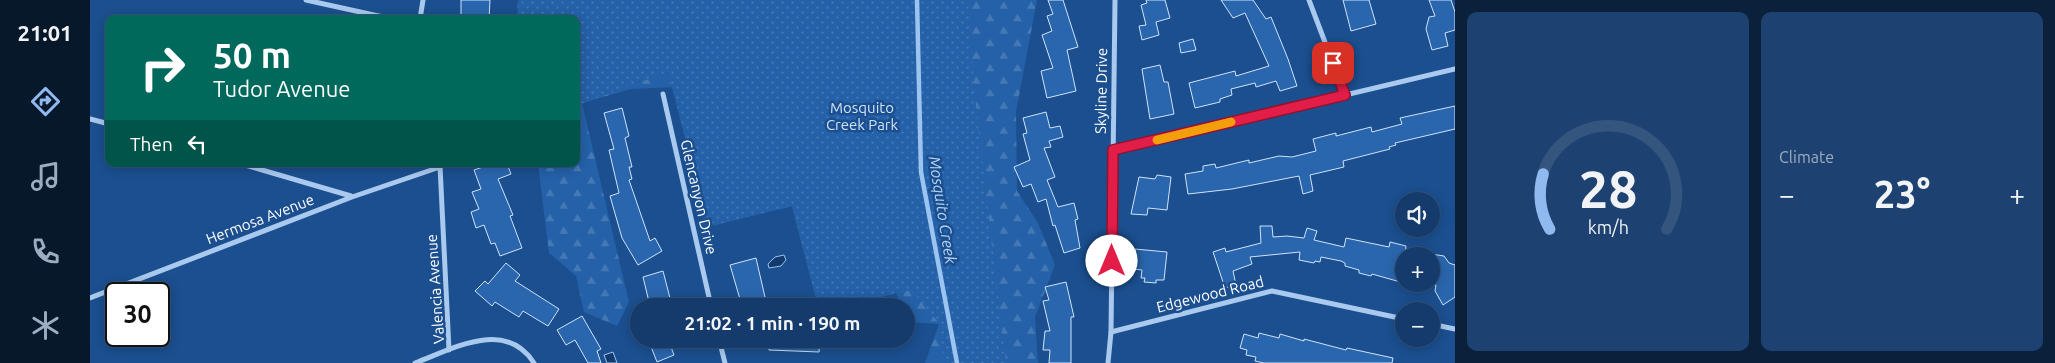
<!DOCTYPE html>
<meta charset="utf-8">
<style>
:root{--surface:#143b6b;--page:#1d4271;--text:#f1f3f6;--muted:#9dadc1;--line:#33557e;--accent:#90b9f0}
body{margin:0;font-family:Ubuntu,sans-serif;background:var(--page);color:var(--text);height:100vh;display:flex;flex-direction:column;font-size:19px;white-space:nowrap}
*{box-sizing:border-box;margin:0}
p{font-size:16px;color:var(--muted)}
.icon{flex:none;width:28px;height:28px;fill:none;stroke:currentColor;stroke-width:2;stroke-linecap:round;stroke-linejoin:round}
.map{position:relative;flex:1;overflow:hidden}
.side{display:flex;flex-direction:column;gap:12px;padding:12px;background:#0b203b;width:600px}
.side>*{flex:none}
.top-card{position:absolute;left:15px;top:15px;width:475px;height:152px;border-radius:10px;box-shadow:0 2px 12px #0003,0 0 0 1px var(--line);background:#00695c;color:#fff;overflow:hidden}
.tools{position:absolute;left:1305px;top:192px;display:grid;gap:10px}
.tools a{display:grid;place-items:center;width:45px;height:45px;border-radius:50%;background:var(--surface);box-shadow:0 2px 12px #0003,0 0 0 1px var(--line);font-size:25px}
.speed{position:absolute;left:15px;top:282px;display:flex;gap:10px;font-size:25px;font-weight:700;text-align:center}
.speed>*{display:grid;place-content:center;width:65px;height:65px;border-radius:50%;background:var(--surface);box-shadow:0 2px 12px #0003,0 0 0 1px var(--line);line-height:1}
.speed .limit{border:2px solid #111;border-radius:8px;background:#fff;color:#111}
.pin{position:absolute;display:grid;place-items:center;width:42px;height:42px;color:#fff;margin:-21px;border-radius:10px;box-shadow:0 2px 8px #0006}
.me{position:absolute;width:55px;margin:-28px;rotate:0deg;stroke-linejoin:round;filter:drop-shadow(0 0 4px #0008)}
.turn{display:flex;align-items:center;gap:18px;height:105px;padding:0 25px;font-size:22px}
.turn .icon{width:65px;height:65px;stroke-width:2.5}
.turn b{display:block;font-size:35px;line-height:42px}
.then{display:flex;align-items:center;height:48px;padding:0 25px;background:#0003;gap:10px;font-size:19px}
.big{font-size:38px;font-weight:600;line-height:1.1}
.side .widget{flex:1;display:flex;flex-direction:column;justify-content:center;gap:8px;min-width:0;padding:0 18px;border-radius:10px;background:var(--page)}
.side .dial{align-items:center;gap:0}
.dial svg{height:130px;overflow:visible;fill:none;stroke:var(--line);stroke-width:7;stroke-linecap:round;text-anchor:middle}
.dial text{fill:var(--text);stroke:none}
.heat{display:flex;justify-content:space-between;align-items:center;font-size:28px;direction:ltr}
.side .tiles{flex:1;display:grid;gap:12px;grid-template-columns:repeat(2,1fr)}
.trip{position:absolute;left:540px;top:298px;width:285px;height:50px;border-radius:25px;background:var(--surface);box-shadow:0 2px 12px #0003,0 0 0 1px var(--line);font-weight:600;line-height:50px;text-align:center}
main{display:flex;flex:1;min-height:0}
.tabs{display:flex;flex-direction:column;width:90px;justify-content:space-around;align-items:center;background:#08182b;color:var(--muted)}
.tabs .icon{width:35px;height:35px}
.tabs .selected{color:var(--accent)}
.tabs b{font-size:22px;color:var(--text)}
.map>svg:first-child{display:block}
</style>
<main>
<nav class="tabs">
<b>21:01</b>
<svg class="icon selected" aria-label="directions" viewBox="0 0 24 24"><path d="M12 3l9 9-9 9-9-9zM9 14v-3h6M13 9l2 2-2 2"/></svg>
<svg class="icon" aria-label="music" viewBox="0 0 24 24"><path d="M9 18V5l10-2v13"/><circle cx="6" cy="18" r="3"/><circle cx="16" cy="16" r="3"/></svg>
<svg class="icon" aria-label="phone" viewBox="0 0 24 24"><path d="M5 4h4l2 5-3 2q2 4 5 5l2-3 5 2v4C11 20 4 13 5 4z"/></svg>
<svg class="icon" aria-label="climate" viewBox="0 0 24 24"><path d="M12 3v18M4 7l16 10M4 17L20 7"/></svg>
</nav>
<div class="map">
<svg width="1365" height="363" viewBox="0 0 1365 363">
<defs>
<pattern id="forest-firs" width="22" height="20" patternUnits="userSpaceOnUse" patternTransform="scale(1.25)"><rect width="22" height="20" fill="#2461a8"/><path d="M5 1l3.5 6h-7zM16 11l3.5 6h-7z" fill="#4579b5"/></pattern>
<pattern id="park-dots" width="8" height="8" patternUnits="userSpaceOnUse" patternTransform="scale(1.25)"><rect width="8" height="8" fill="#2461a8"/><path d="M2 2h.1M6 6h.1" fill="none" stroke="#4579b5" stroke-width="1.8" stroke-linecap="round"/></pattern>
</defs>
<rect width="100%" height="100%" fill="#1b4f8f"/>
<!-- forest -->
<path fill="url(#forest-firs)" d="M 432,0 L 947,0 L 926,112 L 927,191 L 948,223 L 965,265 L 945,317 L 948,363 L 835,363 L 849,324 L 817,322 L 816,306 L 811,306 L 806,293 L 751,306 L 728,306 L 702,206 L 615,227 L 587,87 L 541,89 L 492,103 L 539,302 L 527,326 L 494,312 L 486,276 L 459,253 L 448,164 L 486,164 L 486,19 L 425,19 Z"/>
<!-- park -->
<path fill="url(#park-dots)" d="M 429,0 L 878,0 L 885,98 L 916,363 L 854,363 L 849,323 L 821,290 L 751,306 L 728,306 L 702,206 L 618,227 L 578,72 L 486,106 L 486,19 L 430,19 L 427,5 Z"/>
<!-- water -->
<g fill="#123a6d" stroke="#9cc4f0">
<path d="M 694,255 L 696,260 L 691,266 L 679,268 L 678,264 L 685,257 Z"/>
<path d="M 523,352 L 527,363 L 517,363 L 514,355 Z"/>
</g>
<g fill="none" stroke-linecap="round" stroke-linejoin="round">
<!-- stream -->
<path stroke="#9cc4f0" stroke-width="4.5" d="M 827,0 L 831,172 L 867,363"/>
</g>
<!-- building -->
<g fill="#2a66ad" stroke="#cfe3fa">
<path d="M 371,0 L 400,0 L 399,19 L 380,19 L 380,16 L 371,16 Z"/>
<path d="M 958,0 L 973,0 L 988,47 L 977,50 L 986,91 L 957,98 L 951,71 L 963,68 L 952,35 L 962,31 L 957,16 L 963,14 Z"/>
<path d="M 1056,0 L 1075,0 L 1080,18 L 1066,22 L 1069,35 L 1052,40 L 1049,26 L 1056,25 L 1051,5 L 1057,3 Z"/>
<path d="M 1131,0 L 1163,0 L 1176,19 L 1181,17 L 1198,59 L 1207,86 L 1190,91 L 1186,81 L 1166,87 L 1165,83 L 1141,89 L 1142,95 L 1130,99 L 1130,102 L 1105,108 L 1099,83 L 1145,71 L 1146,76 L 1179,66 L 1155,13 L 1143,18 Z"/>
<path d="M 1253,0 L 1279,0 L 1286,24 L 1261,31 Z"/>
<path d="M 1339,0 L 1361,0 L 1365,12 L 1365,30 L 1355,33 L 1358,46 L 1342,50 L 1336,29 L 1339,17 L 1345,16 Z"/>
<path d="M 1103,39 L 1106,50 L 1091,53 L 1089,43 Z"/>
<path d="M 1070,65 L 1074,82 L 1078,82 L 1084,114 L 1060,119 L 1052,69 Z"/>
<path d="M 1365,106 L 1365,129 L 1305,143 L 1306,145 L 1299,147 L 1300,149 L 1253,161 L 1254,167 L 1220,175 L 1223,191 L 1213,194 L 1209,176 L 1142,189 L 1098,194 L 1095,174 L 1113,171 L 1113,166 L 1125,164 L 1126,168 L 1159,160 L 1159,163 L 1189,156 L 1202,157 L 1226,151 L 1223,139 L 1246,133 L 1246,136 L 1281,127 L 1282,132 L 1312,124 L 1310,118 Z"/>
<path d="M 532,108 L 539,136 L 535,138 L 542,167 L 539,167 L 542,179 L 539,180 L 560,241 L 565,238 L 572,251 L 548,265 L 532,238 L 520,196 L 529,193 L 519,150 L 524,149 L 514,113 Z"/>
<path d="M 956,112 L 960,128 L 970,126 L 973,137 L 959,141 L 961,147 L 954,148 L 965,177 L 957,180 L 968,207 L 984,203 L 988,219 L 985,220 L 990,248 L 974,253 L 965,225 L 963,226 L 956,199 L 948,202 L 941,184 L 933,187 L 924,167 L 940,160 L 933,134 L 937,133 L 933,118 Z"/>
<path d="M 395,164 L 417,164 L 421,174 L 408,179 L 423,215 L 420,216 L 432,248 L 410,256 L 405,243 L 401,244 L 394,225 L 386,228 L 381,212 L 389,209 L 382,192 L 391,189 L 384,170 L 396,166 Z"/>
<path d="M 1067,175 L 1081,177 L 1077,210 L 1058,208 L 1057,215 L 1041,214 L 1049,177 L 1065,179 Z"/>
<path d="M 1170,226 L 1182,226 L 1183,237 L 1197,236 L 1214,238 L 1217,228 L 1227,231 L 1224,240 L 1254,247 L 1256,238 L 1299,247 L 1300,242 L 1316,246 L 1314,283 L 1282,274 L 1281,276 L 1269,273 L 1269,270 L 1255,266 L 1255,263 L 1251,261 L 1231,257 L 1230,262 L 1225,261 L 1224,263 L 1209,260 L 1210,252 L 1160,257 L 1162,264 L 1143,271 L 1146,285 L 1135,288 L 1123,252 L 1135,248 L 1136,252 L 1171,243 Z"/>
<path d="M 1045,249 L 1077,252 L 1074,280 L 1066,280 L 1066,283 L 1054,282 L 1055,278 L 1051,278 L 1052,270 L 1043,269 Z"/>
<path d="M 1341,254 L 1354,256 L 1359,263 L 1365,265 L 1365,297 L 1353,305 L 1345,291 L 1346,285 L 1341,284 Z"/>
<path d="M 666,258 L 677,306 L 652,306 L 640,265 Z"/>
<path d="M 416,263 L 430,275 L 425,281 L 469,309 L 458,326 L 433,311 L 429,317 L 405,302 L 402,306 L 385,291 L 395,281 L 398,284 Z"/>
<path d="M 573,271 L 581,302 L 560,306 L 553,277 Z"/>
<path d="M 976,282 L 984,317 L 981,317 L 981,363 L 959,363 L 960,350 L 953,350 L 955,331 L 960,331 L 953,301 L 959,300 L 955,287 Z"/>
<path d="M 492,316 L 511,349 L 507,351 L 511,363 L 498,363 L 485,340 L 476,345 L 467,330 Z"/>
<path d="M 1169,333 L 1189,338 L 1190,334 L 1214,341 L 1214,339 L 1256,350 L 1257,348 L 1303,358 L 1302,363 L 1174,363 L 1165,361 L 1166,357 L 1156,355 L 1157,350 L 1150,348 L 1154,334 L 1168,338 Z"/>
<path d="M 558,339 L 578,339 L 584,355 L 567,362 Z"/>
<path d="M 680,339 L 730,339 L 729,352 L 679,350 Z"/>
</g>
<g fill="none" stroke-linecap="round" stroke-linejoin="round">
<!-- street -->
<g stroke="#a9c9ee" stroke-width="5">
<path d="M 216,0 L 302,19"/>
<path d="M 1219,0 L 1255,95"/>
<path d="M 330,19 L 333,0"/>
<path d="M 573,94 L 621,306"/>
<path d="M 0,119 L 19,124"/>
<path d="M 1023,150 L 1365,69"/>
<path d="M 152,164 L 261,196"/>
<path d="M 350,166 L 359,350"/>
<path d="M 0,298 L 262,197 L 350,167"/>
<path d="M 1341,324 L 1365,329"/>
<path d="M 1021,332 L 1182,291 L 1314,319"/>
<path d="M 629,339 L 635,363"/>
<path d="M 325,363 C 363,349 415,318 444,363"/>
<path d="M 1018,363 L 1021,332 L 1025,0"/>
</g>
</g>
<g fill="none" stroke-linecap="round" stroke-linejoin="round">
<!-- route casing -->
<g stroke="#92132f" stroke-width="12">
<path id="route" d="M 1022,261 L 1023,150 L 1255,95 L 1243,63"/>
</g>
<!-- route -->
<use href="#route" stroke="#e11d48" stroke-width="9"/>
<!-- slow -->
<path stroke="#f59e0b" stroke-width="9" d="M 1067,140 L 1141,122"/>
</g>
<g text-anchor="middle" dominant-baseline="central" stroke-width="5" stroke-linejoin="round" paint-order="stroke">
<!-- street labels -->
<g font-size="15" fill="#fff" stroke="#1b4f8f">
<text transform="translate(1011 91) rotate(-89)">Skyline Drive</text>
<text transform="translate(609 197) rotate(77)">Glencanyon Drive</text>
<text transform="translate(170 219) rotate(-21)">Hermosa Avenue</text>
<text transform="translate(345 289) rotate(-94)">Valencia Avenue</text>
<text transform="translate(1120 294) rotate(-14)">Edgewood Road</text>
</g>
<!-- park labels -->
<g font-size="15" fill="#cfe3fa" stroke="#1b4f8f">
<text x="772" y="107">Mosquito<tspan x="772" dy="17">Creek Park</tspan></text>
</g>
<!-- water labels -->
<g font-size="16" font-style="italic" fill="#b5d3f5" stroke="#1b4f8f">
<text transform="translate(853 210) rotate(81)">Mosquito Creek</text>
</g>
</g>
</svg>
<div class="tools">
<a><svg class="icon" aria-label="sound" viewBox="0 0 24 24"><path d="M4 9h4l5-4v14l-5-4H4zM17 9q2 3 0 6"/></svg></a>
<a>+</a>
<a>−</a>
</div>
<div class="speed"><div class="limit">30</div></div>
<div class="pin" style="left:1243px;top:63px;background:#d93025"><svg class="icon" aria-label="arrive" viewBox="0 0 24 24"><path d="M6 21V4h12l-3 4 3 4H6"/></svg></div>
<svg class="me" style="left:1022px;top:261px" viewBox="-20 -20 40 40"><circle r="19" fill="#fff"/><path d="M0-13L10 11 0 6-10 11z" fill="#e11d48"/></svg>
<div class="trip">21:02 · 1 min · 190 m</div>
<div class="top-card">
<div class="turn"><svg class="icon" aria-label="right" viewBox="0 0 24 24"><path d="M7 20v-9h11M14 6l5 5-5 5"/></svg><div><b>50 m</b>Tudor Avenue</div></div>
<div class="then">Then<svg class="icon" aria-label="left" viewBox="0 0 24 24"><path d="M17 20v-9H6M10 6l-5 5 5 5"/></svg></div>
</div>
</div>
<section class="side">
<div class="tiles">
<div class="widget dial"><svg viewBox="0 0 100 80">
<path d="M14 69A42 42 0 1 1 86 69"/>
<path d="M14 69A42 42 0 0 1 10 35" stroke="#90b9f0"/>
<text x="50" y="56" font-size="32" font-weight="700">28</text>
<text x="50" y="72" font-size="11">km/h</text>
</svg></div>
<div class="widget"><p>Climate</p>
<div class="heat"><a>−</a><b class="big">23°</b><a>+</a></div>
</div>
</div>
</section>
</main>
